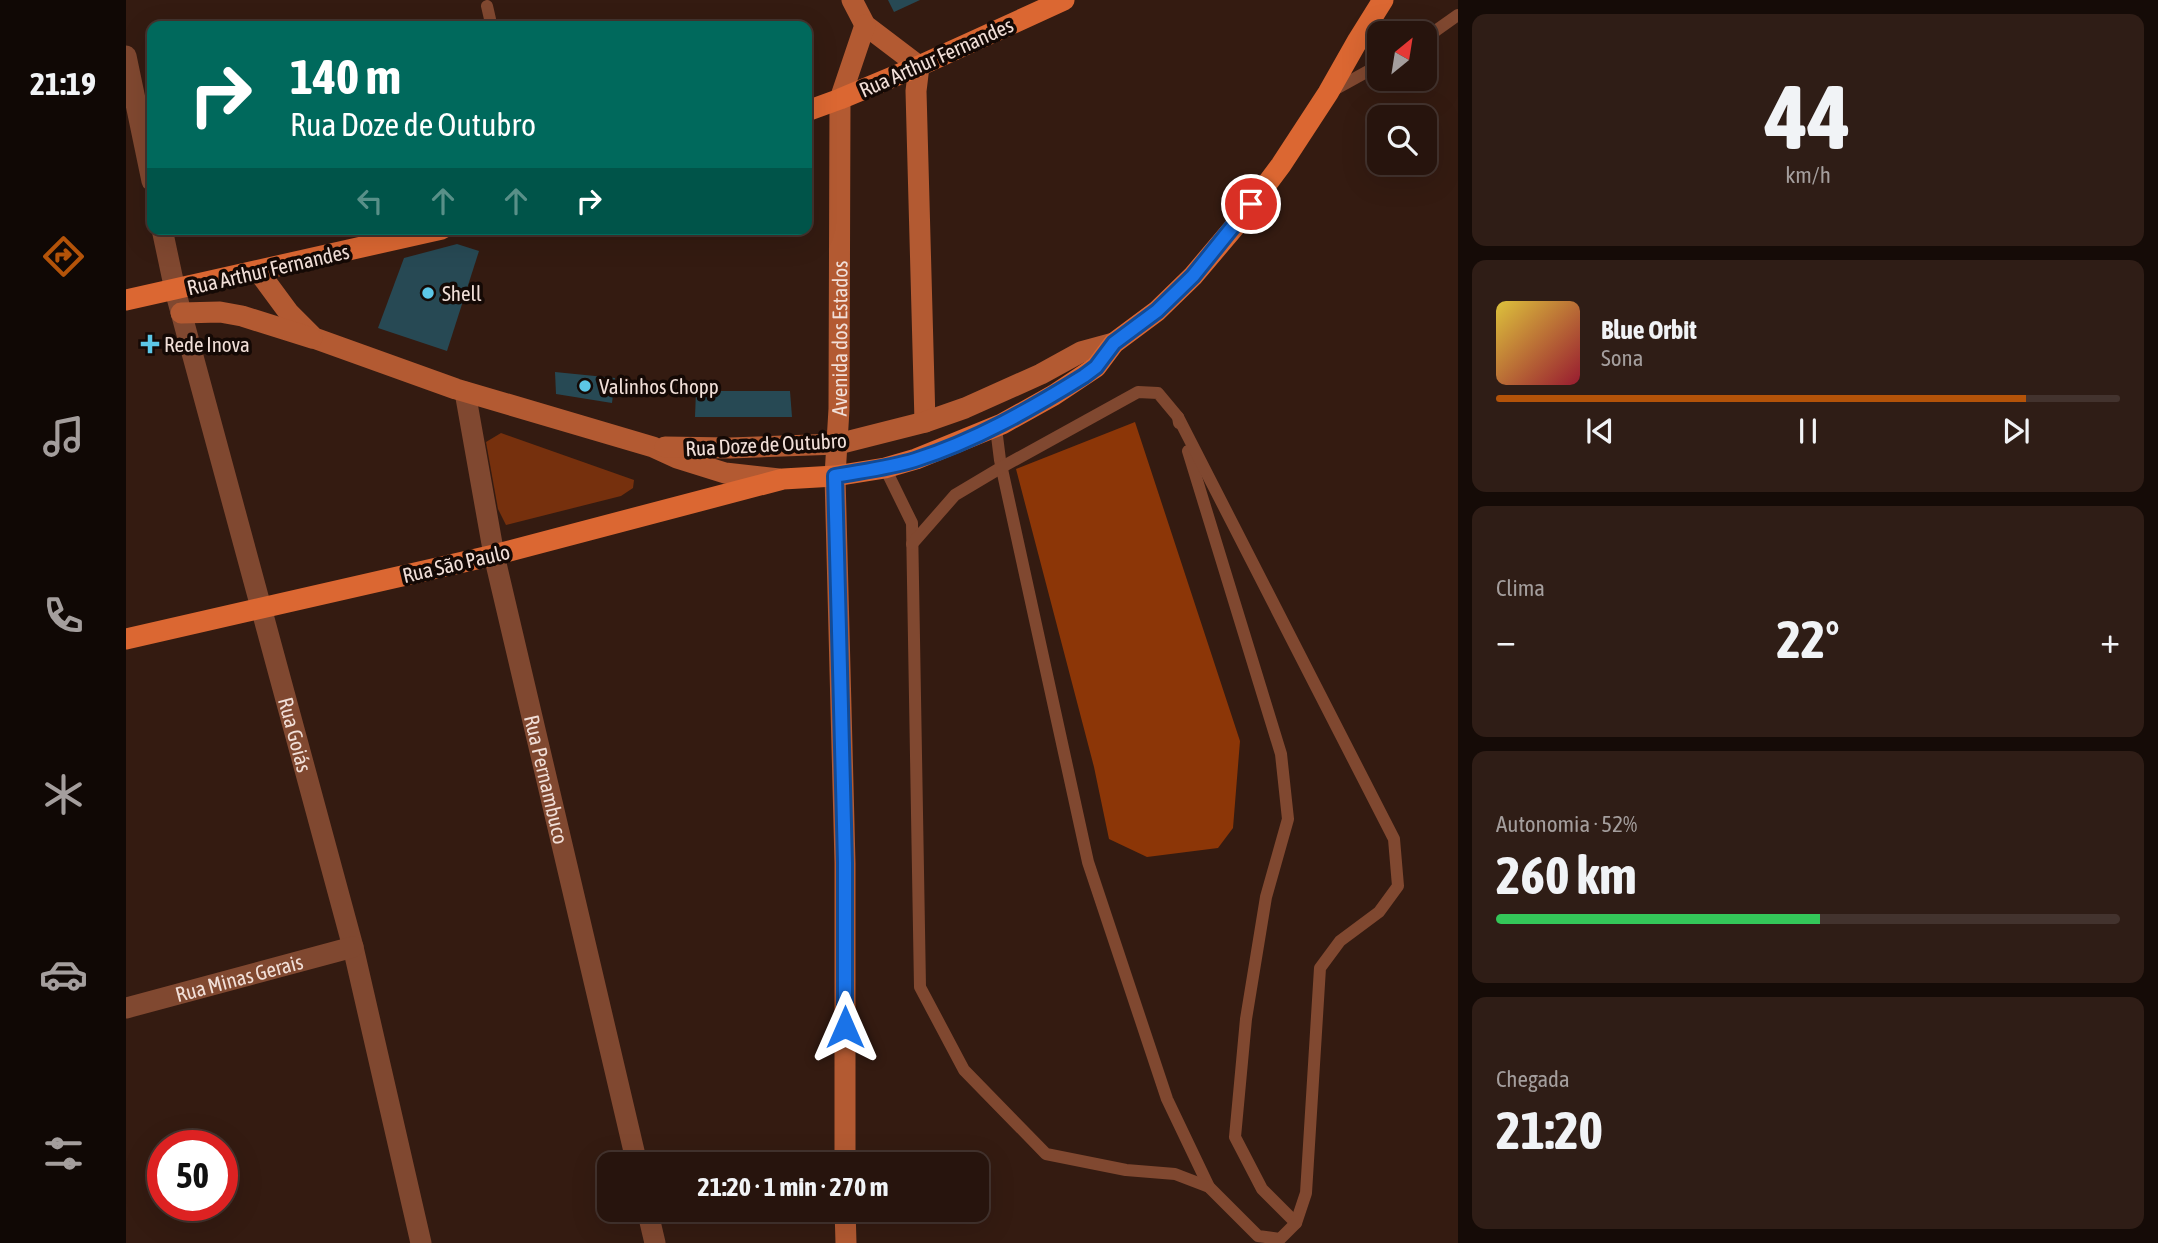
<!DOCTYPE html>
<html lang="pt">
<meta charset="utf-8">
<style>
:root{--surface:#27140d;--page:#2f1d16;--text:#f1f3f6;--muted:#a49e9d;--line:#43332e;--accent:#b45309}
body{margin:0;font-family:"Asap Condensed",sans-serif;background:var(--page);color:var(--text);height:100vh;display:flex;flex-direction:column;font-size:26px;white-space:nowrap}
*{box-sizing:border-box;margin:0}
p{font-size:23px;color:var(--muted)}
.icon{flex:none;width:38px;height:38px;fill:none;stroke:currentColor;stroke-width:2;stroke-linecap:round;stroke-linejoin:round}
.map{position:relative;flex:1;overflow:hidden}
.side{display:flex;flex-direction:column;gap:14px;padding:14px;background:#150b07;width:700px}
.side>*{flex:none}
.banner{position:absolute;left:21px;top:21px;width:665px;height:214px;border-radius:14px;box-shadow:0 7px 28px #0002,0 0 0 2px var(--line);background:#00695c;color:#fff;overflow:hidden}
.needle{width:46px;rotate:30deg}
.controls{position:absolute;left:1241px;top:21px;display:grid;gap:14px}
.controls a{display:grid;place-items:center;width:70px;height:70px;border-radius:14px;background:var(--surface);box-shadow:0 7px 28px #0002,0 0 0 2px var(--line);font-size:35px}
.speed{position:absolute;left:21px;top:1130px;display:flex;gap:14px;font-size:35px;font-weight:700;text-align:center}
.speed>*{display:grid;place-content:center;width:91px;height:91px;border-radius:50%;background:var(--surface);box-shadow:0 7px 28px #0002,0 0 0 2px var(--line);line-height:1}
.speed .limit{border:10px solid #d22;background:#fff;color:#111}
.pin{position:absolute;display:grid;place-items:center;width:60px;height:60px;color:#fff;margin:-30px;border:4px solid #fff;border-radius:50%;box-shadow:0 2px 7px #0007}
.me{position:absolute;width:77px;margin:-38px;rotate:0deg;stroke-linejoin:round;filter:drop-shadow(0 0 5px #0008)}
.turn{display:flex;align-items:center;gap:24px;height:147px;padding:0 28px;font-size:32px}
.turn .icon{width:91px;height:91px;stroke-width:2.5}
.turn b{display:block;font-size:49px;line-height:60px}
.lanes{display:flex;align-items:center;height:66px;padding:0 28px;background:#0003;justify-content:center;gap:35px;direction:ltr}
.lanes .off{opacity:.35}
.big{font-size:52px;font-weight:700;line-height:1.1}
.side .widget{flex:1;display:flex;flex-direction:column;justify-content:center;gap:10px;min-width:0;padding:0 24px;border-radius:14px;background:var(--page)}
.side .dial{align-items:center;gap:0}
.dial b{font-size:91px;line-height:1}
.song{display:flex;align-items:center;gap:21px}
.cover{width:84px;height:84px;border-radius:10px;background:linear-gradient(135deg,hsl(50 70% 55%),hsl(350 70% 35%))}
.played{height:7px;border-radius:4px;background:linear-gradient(90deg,var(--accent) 85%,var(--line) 85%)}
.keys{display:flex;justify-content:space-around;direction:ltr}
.heat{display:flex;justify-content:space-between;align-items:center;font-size:38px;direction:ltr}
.charge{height:10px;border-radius:5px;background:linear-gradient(90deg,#34c759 52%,var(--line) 0)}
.trip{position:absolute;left:471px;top:1152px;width:392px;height:70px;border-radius:14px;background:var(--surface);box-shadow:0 7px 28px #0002,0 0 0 2px var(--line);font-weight:700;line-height:70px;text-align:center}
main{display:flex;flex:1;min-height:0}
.menu{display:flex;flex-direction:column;width:126px;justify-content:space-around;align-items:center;background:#100805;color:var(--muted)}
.menu .icon{width:49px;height:49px}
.menu .active{color:var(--accent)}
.menu b{font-size:32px;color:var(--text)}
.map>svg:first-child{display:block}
</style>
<main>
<nav class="menu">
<b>21:19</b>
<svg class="icon active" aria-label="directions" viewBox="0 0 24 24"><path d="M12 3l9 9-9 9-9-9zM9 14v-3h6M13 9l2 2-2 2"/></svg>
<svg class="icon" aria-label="music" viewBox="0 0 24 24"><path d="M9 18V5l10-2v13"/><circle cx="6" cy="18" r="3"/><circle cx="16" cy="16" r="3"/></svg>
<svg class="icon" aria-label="phone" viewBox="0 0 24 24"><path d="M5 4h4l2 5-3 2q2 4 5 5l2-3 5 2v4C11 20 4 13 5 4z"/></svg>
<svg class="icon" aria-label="climate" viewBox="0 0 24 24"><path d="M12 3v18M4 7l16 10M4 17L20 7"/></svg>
<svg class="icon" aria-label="car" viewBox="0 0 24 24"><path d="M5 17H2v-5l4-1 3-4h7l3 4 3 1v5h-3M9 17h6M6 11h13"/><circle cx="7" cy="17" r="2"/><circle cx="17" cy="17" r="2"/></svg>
<svg class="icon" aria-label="filters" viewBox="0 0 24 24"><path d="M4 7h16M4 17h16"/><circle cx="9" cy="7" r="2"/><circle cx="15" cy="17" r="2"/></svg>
</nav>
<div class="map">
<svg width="1332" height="1243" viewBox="0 0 1332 1243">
<rect width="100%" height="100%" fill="#341b11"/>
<!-- green -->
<path fill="#76300d" d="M 375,433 L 508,480 L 507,488 L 495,496 L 380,525 L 372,509 L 360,442 Z"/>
<!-- water -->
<path fill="#8c3607" d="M 1009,422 L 1114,741 L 1107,828 L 1092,848 L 1021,857 L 983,839 L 968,767 L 890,469 Z"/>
<!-- building -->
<g fill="#274954">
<path d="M 762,0 L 794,0 L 768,12 Z"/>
<path d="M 331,244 L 353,251 L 321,351 L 252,328 L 278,258 Z"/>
<path d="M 429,372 L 489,378 L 486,403 L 430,394 Z"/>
<path d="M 570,391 L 664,391 L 666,417 L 569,417 Z"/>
</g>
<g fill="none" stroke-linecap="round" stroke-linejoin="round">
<!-- lane -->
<g stroke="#804830" stroke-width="12">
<path d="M 361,6 L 364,19"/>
<path d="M 1298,39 L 1332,15"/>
<path d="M 1206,91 L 1253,65"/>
<path d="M 870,428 L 874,460 L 962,862 L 1041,1099 L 1083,1187"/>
<path d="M 1062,451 L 1155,754 L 1162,819 L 1140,897 L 1120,1019 L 1109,1137 L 1136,1189 L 1170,1223"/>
<path d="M 759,468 L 786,523 L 794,987 L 838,1070 L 920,1154 L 1000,1170 L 1049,1174 L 1083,1187 L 1132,1236 L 1154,1239 L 1170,1223 L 1180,1193 L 1194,968 L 1214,941 L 1253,912 L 1272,886 L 1268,839 L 1052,417"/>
<path d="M 786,544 L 829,495 L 876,467 L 1012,392 L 1032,393 L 1052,417 L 1053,423"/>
</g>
<!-- street -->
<g stroke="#804830" stroke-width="21">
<path d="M 0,56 L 26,181"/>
<path id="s1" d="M 36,229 L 49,290 L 227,947 L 295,1243"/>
<path id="s2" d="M 339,392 L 368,555 L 511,1164"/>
<path id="s3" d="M 0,1008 L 227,947"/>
<path d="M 521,1209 L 529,1243"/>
</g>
<!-- secondary -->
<g stroke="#b35a32" stroke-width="21">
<path d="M 726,0 L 739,25 L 793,66 L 790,91 L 799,422"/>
<path d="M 132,271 L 163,313 L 188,338 L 330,389 L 527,447 L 551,458 L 599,473 L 653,479"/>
<path d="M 55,313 L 94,312 L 116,316 L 186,338"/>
<path d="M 539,447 L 604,448 L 712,444 L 799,422 L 839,408 L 915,374 L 955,352 L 988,343"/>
<path id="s4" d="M 719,1164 L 719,863 L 709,476 L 713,409 L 714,99 L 739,25"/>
<path d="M 719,1209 L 720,1243"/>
</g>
<!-- primary -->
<g stroke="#db6732" stroke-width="21">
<path d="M 681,111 L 714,99 L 793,66 L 938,0"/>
<path d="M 0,300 L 316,229"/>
<path d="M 0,639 L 368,555 L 657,479 L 709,476 L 759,468 L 790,459 L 876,424 L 928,395 L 970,367 L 988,343 L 1031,311 L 1067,276 L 1111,224 L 1155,165 L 1202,93 L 1232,40 L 1257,0"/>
</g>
</g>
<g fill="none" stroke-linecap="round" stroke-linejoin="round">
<!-- route casing -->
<g stroke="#114b97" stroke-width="18">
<path id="route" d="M 719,1027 L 719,863 L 709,476 C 736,471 763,468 789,460 C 849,441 905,409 958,376 L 970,367 L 988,343 L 1031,311 L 1067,276 L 1125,204"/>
</g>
<!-- route -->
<use href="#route" stroke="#1a73e8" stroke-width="12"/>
</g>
<!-- markers -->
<g fill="#5cc7e7" stroke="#140905" stroke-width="2.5">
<circle cx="302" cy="293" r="7"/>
<path d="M20.5 333.5h7v7h7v7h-7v7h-7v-7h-7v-7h7z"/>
<circle cx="459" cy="386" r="7"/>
</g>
<g text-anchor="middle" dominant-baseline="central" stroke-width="7" stroke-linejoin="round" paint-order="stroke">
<!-- street labels -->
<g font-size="21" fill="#f1dfd8" stroke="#140905">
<text transform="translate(810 57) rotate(-24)">Rua Arthur Fernandes</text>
<text transform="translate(142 269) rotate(-13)">Rua Arthur Fernandes</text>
<text stroke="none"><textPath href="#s4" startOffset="826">Avenida dos Estados</textPath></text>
<text transform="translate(640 444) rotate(-3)">Rua Doze de Outubro</text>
<text transform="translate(330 563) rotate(-13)">Rua São Paulo</text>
<text stroke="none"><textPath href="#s1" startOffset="523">Rua Goiás</textPath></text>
<text stroke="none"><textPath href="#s2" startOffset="396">Rua Pernambuco</textPath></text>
<text stroke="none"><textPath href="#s3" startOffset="117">Rua Minas Gerais</textPath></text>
</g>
<!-- poi labels -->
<g font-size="21" fill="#f1dfd8" stroke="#140905" text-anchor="start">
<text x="316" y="293">Shell</text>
<text x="38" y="344">Rede Inova</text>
<text x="473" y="386">Valinhos Chopp</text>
</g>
</g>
</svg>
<div class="controls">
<a><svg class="needle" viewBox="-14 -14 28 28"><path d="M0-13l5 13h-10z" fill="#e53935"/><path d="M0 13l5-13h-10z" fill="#a49e9d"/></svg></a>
<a><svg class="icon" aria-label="search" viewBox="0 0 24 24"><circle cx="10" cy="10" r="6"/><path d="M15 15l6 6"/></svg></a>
</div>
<div class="speed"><div class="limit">50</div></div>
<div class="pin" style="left:1125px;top:204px;background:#d93025"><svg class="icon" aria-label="arrive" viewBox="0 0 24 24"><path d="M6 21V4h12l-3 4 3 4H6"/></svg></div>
<svg class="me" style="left:719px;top:1027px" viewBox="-20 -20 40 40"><path d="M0-17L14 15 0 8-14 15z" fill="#1a73e8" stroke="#fff" stroke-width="4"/></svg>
<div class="trip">21:20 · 1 min · 270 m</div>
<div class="banner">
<div class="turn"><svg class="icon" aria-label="right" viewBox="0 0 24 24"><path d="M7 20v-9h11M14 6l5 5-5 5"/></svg><div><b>140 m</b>Rua Doze de Outubro</div></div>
<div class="lanes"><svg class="icon off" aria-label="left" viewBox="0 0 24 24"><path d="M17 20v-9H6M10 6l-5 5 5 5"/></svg><svg class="icon off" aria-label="ahead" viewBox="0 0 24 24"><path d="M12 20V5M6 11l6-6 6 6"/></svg><svg class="icon off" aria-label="ahead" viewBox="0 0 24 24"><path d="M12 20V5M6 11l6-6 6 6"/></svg><svg class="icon" aria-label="right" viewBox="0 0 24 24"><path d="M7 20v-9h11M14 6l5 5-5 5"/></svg></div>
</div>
</div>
<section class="side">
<div class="widget dial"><b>44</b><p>km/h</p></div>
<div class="widget">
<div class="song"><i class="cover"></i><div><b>Blue Orbit</b><p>Sona</p></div></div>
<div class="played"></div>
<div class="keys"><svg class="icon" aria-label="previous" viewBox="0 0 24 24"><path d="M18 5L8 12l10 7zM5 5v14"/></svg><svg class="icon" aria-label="pause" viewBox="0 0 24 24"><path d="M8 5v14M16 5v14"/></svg><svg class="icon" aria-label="next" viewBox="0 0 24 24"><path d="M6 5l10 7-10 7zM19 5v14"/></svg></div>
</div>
<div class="widget"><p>Clima</p>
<div class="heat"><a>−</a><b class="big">22°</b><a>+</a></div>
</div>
<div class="widget"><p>Autonomia · 52%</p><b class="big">260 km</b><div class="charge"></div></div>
<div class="widget"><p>Chegada</p><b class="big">21:20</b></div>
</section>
</main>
